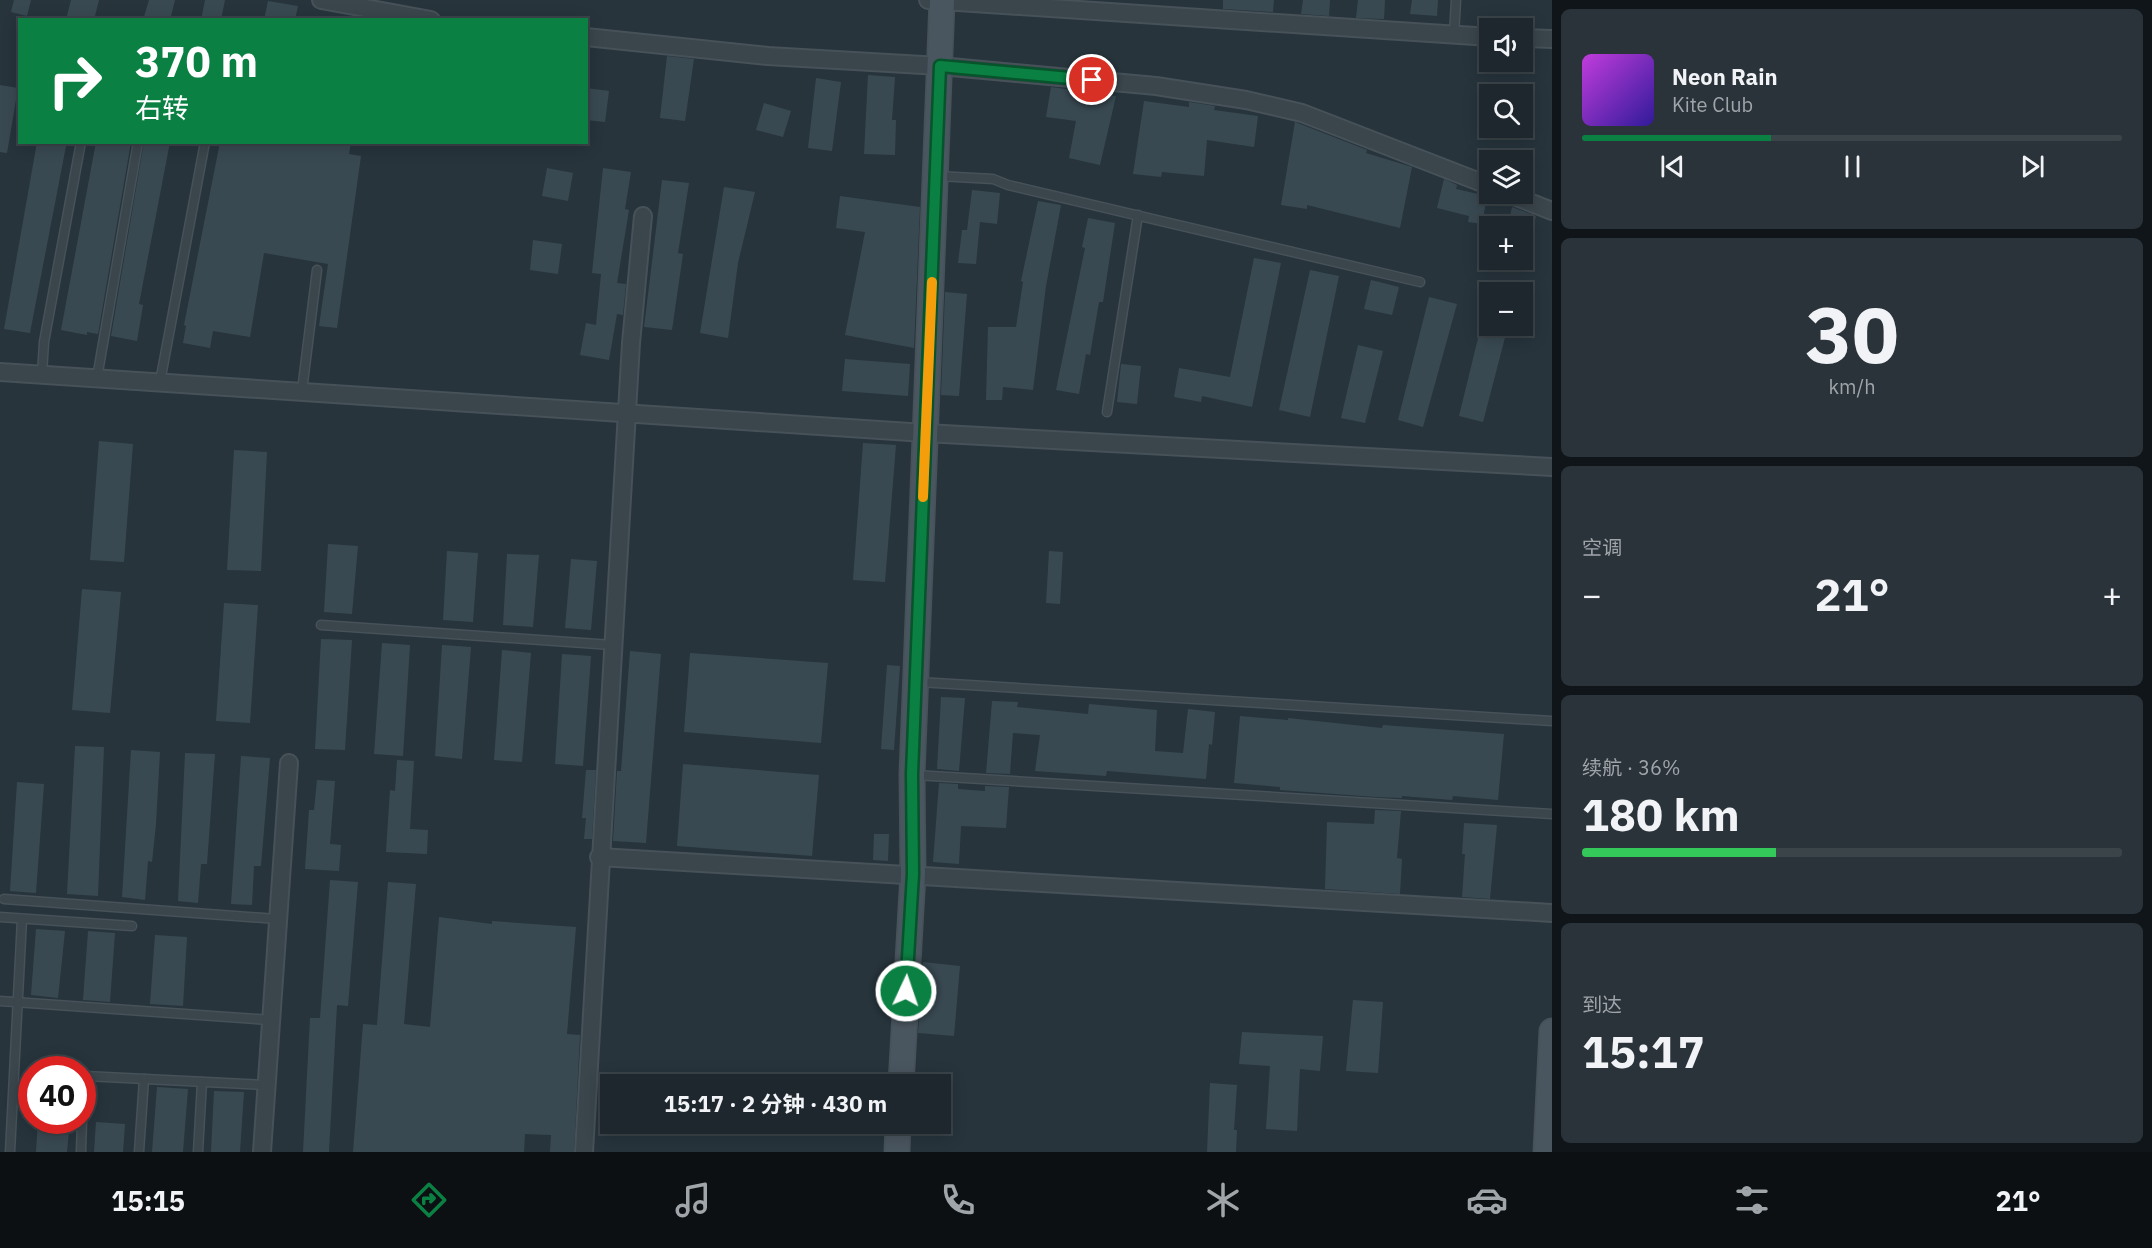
<!DOCTYPE html>
<html lang="zh">
<meta charset="utf-8">
<style>
:root{--surface:#1d272d;--page:#2a3339;--text:#f1f3f6;--muted:#a0a5aa;--line:#3b4449;--accent:#0b8043}
body{margin:0;font-family:"IBM Plex Sans","Noto Sans SC",sans-serif;background:var(--page);color:var(--text);height:100vh;display:flex;flex-direction:column;font-size:22px;white-space:nowrap}
*{box-sizing:border-box;margin:0}
p{font-size:20px;color:var(--muted)}
.icon{flex:none;width:33px;height:33px;fill:none;stroke:currentColor;stroke-width:2;stroke-linecap:round;stroke-linejoin:round}
.map{position:relative;flex:1;overflow:hidden}
.details{display:flex;flex-direction:column;gap:9px;padding:9px;background:#101519;width:600px}
.details>*{flex:none}
.guide{position:absolute;left:18px;top:18px;width:570px;height:126px;border-radius:0px;box-shadow:0 3px 15px #0003,0 0 0 2px var(--line);background:#0b8043;color:#fff;overflow:hidden}
.controls{position:absolute;left:1479px;top:18px;display:grid;gap:12px}
.controls a{display:grid;place-items:center;width:54px;height:54px;border-radius:0px;background:var(--surface);box-shadow:0 3px 15px #0003,0 0 0 2px var(--line);font-size:30px}
.speed{position:absolute;left:18px;top:1056px;display:flex;gap:12px;font-size:30px;font-weight:700;text-align:center}
.speed>*{display:grid;place-content:center;width:78px;height:78px;border-radius:50%;background:var(--surface);box-shadow:0 3px 15px #0003,0 0 0 2px var(--line);line-height:1}
.speed .limit{border:9px solid #d22;background:#fff;color:#111}
.pin{position:absolute;display:grid;place-items:center;width:51px;height:51px;color:#fff;margin:-26px;border:3px solid #fff;border-radius:50%;box-shadow:0 2px 6px #0007}
.me{position:absolute;width:66px;margin:-33px;rotate:3deg;stroke-linejoin:round;filter:drop-shadow(0 0 4px #0008)}
.turn{display:flex;align-items:center;gap:21px;height:126px;padding:0 18px;font-size:27px}
.turn .icon{width:78px;height:78px;stroke-width:2.5}
.turn b{display:block;font-size:42px;line-height:51px}
.big{font-size:45px;font-weight:700;line-height:1.1}
.details .card{flex:1;display:flex;flex-direction:column;justify-content:center;gap:9px;min-width:0;padding:0 21px;border-radius:9px;background:var(--page)}
.details .dial{align-items:center;gap:0}
.dial b{font-size:78px;line-height:1}
.song{display:flex;align-items:center;gap:18px}
.cover{width:72px;height:72px;border-radius:9px;background:linear-gradient(135deg,hsl(290 70% 55%),hsl(250 70% 35%))}
.played{height:6px;border-radius:3px;background:linear-gradient(90deg,var(--accent) 35%,var(--line) 35%)}
.keys{display:flex;justify-content:space-around;direction:ltr}
.heat{display:flex;justify-content:space-between;align-items:center;font-size:33px;direction:ltr}
.charge{height:9px;border-radius:4px;background:linear-gradient(90deg,#34c759 36%,var(--line) 0)}
.trip{position:absolute;left:600px;top:1074px;width:351px;height:60px;border-radius:0px;background:var(--surface);box-shadow:0 3px 15px #0003,0 0 0 2px var(--line);font-weight:700;line-height:60px;text-align:center}
.tabs{display:flex;height:96px;justify-content:space-around;align-items:center;background:#0c1012;color:var(--muted)}
.tabs .icon{width:42px;height:42px}
.tabs .current{color:var(--accent)}
.tabs b{font-size:27px;color:var(--text)}
main{display:flex;flex:1;min-height:0}
.map>svg:first-child{display:block}
</style>
<main>
<div class="map">
<svg width="1552" height="1152" viewBox="0 0 1552 1152">
<rect width="100%" height="100%" fill="#27343c"/>
<!-- building -->
<g fill="#394952">
<path d="M 14,0 L 31,0 L 27,16 L 11,12 Z"/>
<path d="M 71,0 L 99,0 L 94,20 L 66,20 Z"/>
<path d="M 149,0 L 175,0 L 170,20 L 143,20 Z"/>
<path d="M 205,0 L 225,0 L 221,20 L 201,20 Z"/>
<path d="M 1223,0 L 1274,0 L 1273,12 L 1223,9 Z"/>
<path d="M 1303,0 L 1330,0 L 1329,16 L 1301,14 Z"/>
<path d="M 1358,0 L 1385,0 L 1384,19 L 1356,18 Z"/>
<path d="M 1412,0 L 1438,0 L 1437,16 L 1410,14 Z"/>
<path d="M 268,1 L 298,6 L 295,20 L 264,20 Z"/>
<path d="M 667,56 L 694,59 L 685,121 L 660,118 Z"/>
<path d="M 868,75 L 895,77 L 892,120 L 896,120 L 895,155 L 864,154 Z"/>
<path d="M 816,78 L 841,82 L 832,151 L 808,148 Z"/>
<path d="M 0,85 L 18,88 L 7,153 L 0,152 Z"/>
<path d="M 1051,87 L 1116,96 L 1100,165 L 1069,158 L 1076,121 L 1046,117 Z"/>
<path d="M 586,88 L 609,91 L 605,122 L 586,120 Z"/>
<path d="M 1144,101 L 1189,107 L 1189,102 L 1215,106 L 1214,110 L 1258,116 L 1254,147 L 1207,140 L 1204,176 L 1162,172 L 1161,177 L 1133,174 Z"/>
<path d="M 764,103 L 791,111 L 783,137 L 756,130 Z"/>
<path d="M 1295,122 L 1367,150 L 1366,153 L 1412,167 L 1400,228 L 1307,205 L 1307,209 L 1281,205 Z"/>
<path d="M 37,142 L 66,146 L 30,333 L 4,329 Z"/>
<path d="M 96,142 L 131,142 L 98,334 L 87,332 L 87,335 L 61,330 Z"/>
<path d="M 144,142 L 170,142 L 139,304 L 143,305 L 137,341 L 111,336 Z"/>
<path d="M 220,142 L 351,142 L 349,154 L 361,156 L 337,328 L 319,326 L 328,264 L 264,253 L 250,337 L 213,331 L 210,348 L 183,343 L 186,326 L 184,325 Z"/>
<path d="M 547,168 L 573,173 L 568,201 L 542,196 Z"/>
<path d="M 603,168 L 631,172 L 625,209 L 629,210 L 617,283 L 626,284 L 623,315 L 617,314 L 609,360 L 580,355 L 586,323 L 596,325 L 601,274 L 592,273 Z"/>
<path d="M 1444,179 L 1457,185 L 1456,189 L 1487,196 L 1482,224 L 1468,222 L 1469,216 L 1437,208 Z"/>
<path d="M 662,180 L 689,183 L 678,253 L 683,254 L 672,330 L 644,327 Z"/>
<path d="M 724,187 L 755,192 L 738,263 L 728,338 L 700,333 Z"/>
<path d="M 972,190 L 1000,193 L 997,224 L 980,222 L 976,264 L 958,263 L 962,230 L 967,230 Z"/>
<path d="M 840,196 L 920,207 L 914,348 L 845,335 L 865,232 L 836,228 Z"/>
<path d="M 1038,201 L 1061,205 L 1046,286 L 1033,390 L 1003,387 L 1002,400 L 986,400 L 988,327 L 1016,327 L 1023,282 L 1021,281 Z"/>
<path d="M 1512,207 L 1536,216 L 1528,253 L 1522,252 L 1522,226 L 1508,226 Z"/>
<path d="M 1088,218 L 1115,223 L 1103,302 L 1099,302 L 1090,355 L 1086,354 L 1079,394 L 1056,390 L 1085,248 L 1082,247 Z"/>
<path d="M 533,240 L 562,244 L 558,274 L 530,270 Z"/>
<path d="M 1254,258 L 1281,263 L 1252,407 L 1202,396 L 1201,402 L 1174,397 L 1179,368 L 1230,377 Z"/>
<path d="M 1310,270 L 1339,276 L 1310,417 L 1279,410 Z"/>
<path d="M 1371,280 L 1399,287 L 1392,315 L 1364,309 Z"/>
<path d="M 945,292 L 967,294 L 959,396 L 941,395 Z"/>
<path d="M 1429,297 L 1457,304 L 1423,427 L 1398,420 Z"/>
<path d="M 1481,326 L 1508,326 L 1483,422 L 1459,416 Z"/>
<path d="M 1358,345 L 1383,351 L 1365,423 L 1341,418 Z"/>
<path d="M 845,359 L 910,364 L 908,396 L 842,391 Z"/>
<path d="M 1121,364 L 1141,366 L 1137,404 L 1117,402 Z"/>
<path d="M 99,441 L 133,444 L 124,562 L 90,560 Z"/>
<path d="M 863,443 L 896,445 L 885,582 L 853,580 Z"/>
<path d="M 234,450 L 267,452 L 261,571 L 227,570 Z"/>
<path d="M 328,544 L 358,546 L 352,614 L 324,612 Z"/>
<path d="M 447,551 L 478,553 L 473,622 L 443,620 Z"/>
<path d="M 1049,551 L 1063,552 L 1060,604 L 1046,603 Z"/>
<path d="M 507,554 L 539,555 L 533,627 L 503,625 Z"/>
<path d="M 571,559 L 597,561 L 591,630 L 565,628 Z"/>
<path d="M 82,589 L 121,592 L 110,713 L 72,710 Z"/>
<path d="M 224,603 L 258,605 L 250,723 L 216,721 Z"/>
<path d="M 321,639 L 352,640 L 345,750 L 315,749 Z"/>
<path d="M 382,643 L 410,645 L 403,756 L 374,754 Z"/>
<path d="M 442,645 L 471,647 L 462,759 L 435,756 Z"/>
<path d="M 502,650 L 531,653 L 522,762 L 494,760 Z"/>
<path d="M 630,651 L 661,654 L 646,843 L 613,841 L 617,771 L 621,771 Z"/>
<path d="M 690,653 L 828,663 L 821,743 L 684,732 Z"/>
<path d="M 562,654 L 591,656 L 583,766 L 555,764 Z"/>
<path d="M 887,665 L 900,666 L 894,750 L 881,749 Z"/>
<path d="M 941,697 L 965,698 L 959,771 L 937,769 Z"/>
<path d="M 992,701 L 1018,702 L 1017,707 L 1088,714 L 1089,704 L 1157,710 L 1155,751 L 1183,753 L 1188,709 L 1215,712 L 1212,745 L 1209,744 L 1206,779 L 1107,771 L 1106,776 L 1035,771 L 1040,735 L 1013,733 L 1010,774 L 986,773 Z"/>
<path d="M 1240,716 L 1288,720 L 1288,718 L 1382,728 L 1383,725 L 1504,734 L 1498,800 L 1453,796 L 1452,800 L 1402,796 L 1402,798 L 1376,797 L 1280,790 L 1280,787 L 1234,783 Z"/>
<path d="M 75,746 L 104,747 L 98,896 L 67,894 Z"/>
<path d="M 131,750 L 160,752 L 156,824 L 152,862 L 148,861 L 145,900 L 122,897 Z"/>
<path d="M 185,753 L 215,754 L 207,864 L 201,864 L 198,903 L 178,901 Z"/>
<path d="M 241,756 L 270,758 L 261,866 L 254,866 L 252,905 L 231,904 Z"/>
<path d="M 397,760 L 414,761 L 410,829 L 428,830 L 427,854 L 386,852 L 390,790 L 395,791 Z"/>
<path d="M 683,764 L 819,775 L 812,856 L 677,846 Z"/>
<path d="M 586,770 L 596,770 L 592,839 L 584,839 L 586,818 L 582,818 Z"/>
<path d="M 317,780 L 335,781 L 330,844 L 341,845 L 339,871 L 305,869 L 309,810 L 314,810 Z"/>
<path d="M 17,782 L 44,784 L 36,893 L 10,891 Z"/>
<path d="M 939,783 L 958,784 L 958,789 L 985,791 L 985,786 L 1009,787 L 1006,828 L 961,826 L 959,864 L 933,862 Z"/>
<path d="M 1375,810 L 1401,811 L 1397,858 L 1402,859 L 1400,894 L 1325,889 L 1327,822 L 1374,824 Z"/>
<path d="M 1464,823 L 1497,825 L 1490,899 L 1462,897 L 1465,854 L 1462,854 Z"/>
<path d="M 874,834 L 889,834 L 888,861 L 873,860 Z"/>
<path d="M 330,880 L 358,882 L 348,1006 L 337,1005 L 329,1152 L 303,1152 L 310,1018 L 320,1018 Z"/>
<path d="M 388,882 L 416,884 L 404,1024 L 430,1027 L 439,917 L 492,924 L 492,921 L 576,927 L 567,1034 L 580,1035 L 574,1152 L 550,1152 L 551,1135 L 525,1134 L 524,1152 L 353,1152 L 363,1024 L 377,1025 Z"/>
<path d="M 36,929 L 65,931 L 58,998 L 31,995 Z"/>
<path d="M 88,931 L 115,933 L 110,1002 L 83,1000 Z"/>
<path d="M 155,935 L 187,937 L 183,1006 L 150,1004 Z"/>
<path d="M 923,962 L 960,966 L 954,1036 L 918,1033 Z"/>
<path d="M 1353,1000 L 1383,1002 L 1378,1073 L 1346,1071 Z"/>
<path d="M 1242,1032 L 1323,1036 L 1320,1071 L 1300,1069 L 1297,1131 L 1266,1129 L 1270,1066 L 1239,1064 Z"/>
<path d="M 1210,1083 L 1237,1085 L 1234,1130 L 1237,1130 L 1236,1152 L 1207,1152 Z"/>
<path d="M 157,1087 L 188,1089 L 183,1152 L 152,1152 Z"/>
<path d="M 214,1091 L 244,1092 L 240,1152 L 211,1152 Z"/>
<path d="M 38,1120 L 70,1120 L 67,1152 L 36,1152 Z"/>
<path d="M 96,1122 L 125,1124 L 123,1152 L 94,1152 Z"/>
</g>
<g fill="none" stroke-linecap="round" stroke-linejoin="round">
<!-- lane casing -->
<g stroke="#465158" stroke-width="11">
<g id="lane">
<path d="M 1454,35 L 1456,0"/>
<path d="M 938,176 L 993,179 L 1008,185 L 1420,282"/>
<path d="M 42,374 L 44,342 L 81,142"/>
<path d="M 97,378 L 138,142"/>
<path d="M 160,382 L 205,142"/>
<path d="M 302,391 L 317,270"/>
<path d="M 1107,412 L 1138,215"/>
<path d="M 321,625 L 612,645"/>
<path d="M 919,682 L 1552,721"/>
<path d="M 915,775 L 1552,814"/>
<path d="M 4,899 L 277,919"/>
<path d="M 0,917 L 132,926"/>
<path d="M 0,1001 L 270,1020"/>
<path d="M 82,1120 L 85,1076 L 266,1085"/>
<path d="M 10,1152 L 22,919"/>
<path d="M 81,1152 L 82,1120"/>
<path d="M 139,1152 L 144,1079"/>
<path d="M 198,1152 L 202,1082"/>
</g>
</g>
<!-- street casing -->
<g stroke="#465158" stroke-width="20">
<g id="street">
<path d="M 321,0 L 431,20"/>
<path d="M 928,0 L 1490,37"/>
<path d="M 586,37 L 768,56 L 940,66 L 1156,86 L 1246,100 L 1302,113 L 1490,186"/>
<path d="M 1522,38 L 1552,39"/>
<path d="M 1509,194 L 1552,211"/>
<path d="M 0,372 L 925,433 L 1552,467"/>
<path d="M 599,857 L 1552,913"/>
<path d="M 262,1152 L 289,763"/>
<path d="M 584,1152 L 631,343 L 643,216"/>
</g>
</g>
<!-- secondary casing -->
<g stroke="#465158" stroke-width="27">
<g id="secondary">
<path d="M 901,1084 L 913,874 L 912,774 L 942,1"/>
<path d="M 897,1152 L 898,1124"/>
<path d="M 1546,1152 L 1552,1031"/>
</g>
</g>
<!-- lane -->
<use href="#lane" stroke="#3a454c" stroke-width="8"/>
<!-- street -->
<use href="#street" stroke="#3a454c" stroke-width="16"/>
<!-- secondary -->
<use href="#secondary" stroke="#49555f" stroke-width="24"/>
</g>
<g fill="none" stroke-linecap="round" stroke-linejoin="round">
<!-- route casing -->
<g stroke="#07532c" stroke-width="15">
<path id="route" d="M 906,991 L 913,874 L 912,774 L 940,66 L 1092,80"/>
</g>
<!-- route -->
<use href="#route" stroke="#0b8043" stroke-width="10"/>
<!-- slow -->
<path stroke="#f59e0b" stroke-width="10" d="M 923,497 L 932,282"/>
</g>
</svg>
<div class="controls">
<a><svg class="icon" aria-label="sound" viewBox="0 0 24 24"><path d="M4 9h4l5-4v14l-5-4H4zM17 9q2 3 0 6"/></svg></a>
<a><svg class="icon" aria-label="search" viewBox="0 0 24 24"><circle cx="10" cy="10" r="6"/><path d="M15 15l6 6"/></svg></a>
<a><svg class="icon" aria-label="layers" viewBox="0 0 24 24"><path d="M12 4l9 5-9 5-9-5zM3 14l9 5 9-5"/></svg></a>
<a>+</a>
<a>−</a>
</div>
<div class="speed"><div class="limit">40</div></div>
<div class="pin" style="left:1092px;top:80px;background:#d93025"><svg class="icon" aria-label="arrive" viewBox="0 0 24 24"><path d="M6 21V4h12l-3 4 3 4H6"/></svg></div>
<svg class="me" style="left:906px;top:991px" viewBox="-20 -20 40 40"><circle r="17" fill="#0b8043" stroke="#fff" stroke-width="3"/><path d="M0-11L8 9 0 5-8 9z" fill="#fff"/></svg>
<div class="trip">15:17 · 2 分钟 · 430 m</div>
<div class="guide">
<div class="turn"><svg class="icon" aria-label="right" viewBox="0 0 24 24"><path d="M7 20v-9h11M14 6l5 5-5 5"/></svg><div><b>370 m</b>右转</div></div>
</div>
</div>
<section class="details">
<div class="card">
<div class="song"><i class="cover"></i><div><b>Neon Rain</b><p>Kite Club</p></div></div>
<div class="played"></div>
<div class="keys"><svg class="icon" aria-label="previous" viewBox="0 0 24 24"><path d="M18 5L8 12l10 7zM5 5v14"/></svg><svg class="icon" aria-label="pause" viewBox="0 0 24 24"><path d="M8 5v14M16 5v14"/></svg><svg class="icon" aria-label="next" viewBox="0 0 24 24"><path d="M6 5l10 7-10 7zM19 5v14"/></svg></div>
</div>
<div class="card dial"><b>30</b><p>km/h</p></div>
<div class="card"><p>空调</p>
<div class="heat"><a>−</a><b class="big">21°</b><a>+</a></div>
</div>
<div class="card"><p>续航 · 36%</p><b class="big">180 km</b><div class="charge"></div></div>
<div class="card"><p>到达</p><b class="big">15:17</b></div>
</section>
</main>
<nav class="tabs">
<b>15:15</b>
<svg class="icon current" aria-label="directions" viewBox="0 0 24 24"><path d="M12 3l9 9-9 9-9-9zM9 14v-3h6M13 9l2 2-2 2"/></svg>
<svg class="icon" aria-label="music" viewBox="0 0 24 24"><path d="M9 18V5l10-2v13"/><circle cx="6" cy="18" r="3"/><circle cx="16" cy="16" r="3"/></svg>
<svg class="icon" aria-label="phone" viewBox="0 0 24 24"><path d="M5 4h4l2 5-3 2q2 4 5 5l2-3 5 2v4C11 20 4 13 5 4z"/></svg>
<svg class="icon" aria-label="climate" viewBox="0 0 24 24"><path d="M12 3v18M4 7l16 10M4 17L20 7"/></svg>
<svg class="icon" aria-label="car" viewBox="0 0 24 24"><path d="M5 17H2v-5l4-1 3-4h7l3 4 3 1v5h-3M9 17h6M6 11h13"/><circle cx="7" cy="17" r="2"/><circle cx="17" cy="17" r="2"/></svg>
<svg class="icon" aria-label="filters" viewBox="0 0 24 24"><path d="M4 7h16M4 17h16"/><circle cx="9" cy="7" r="2"/><circle cx="15" cy="17" r="2"/></svg>
<b>21°</b>
</nav>
